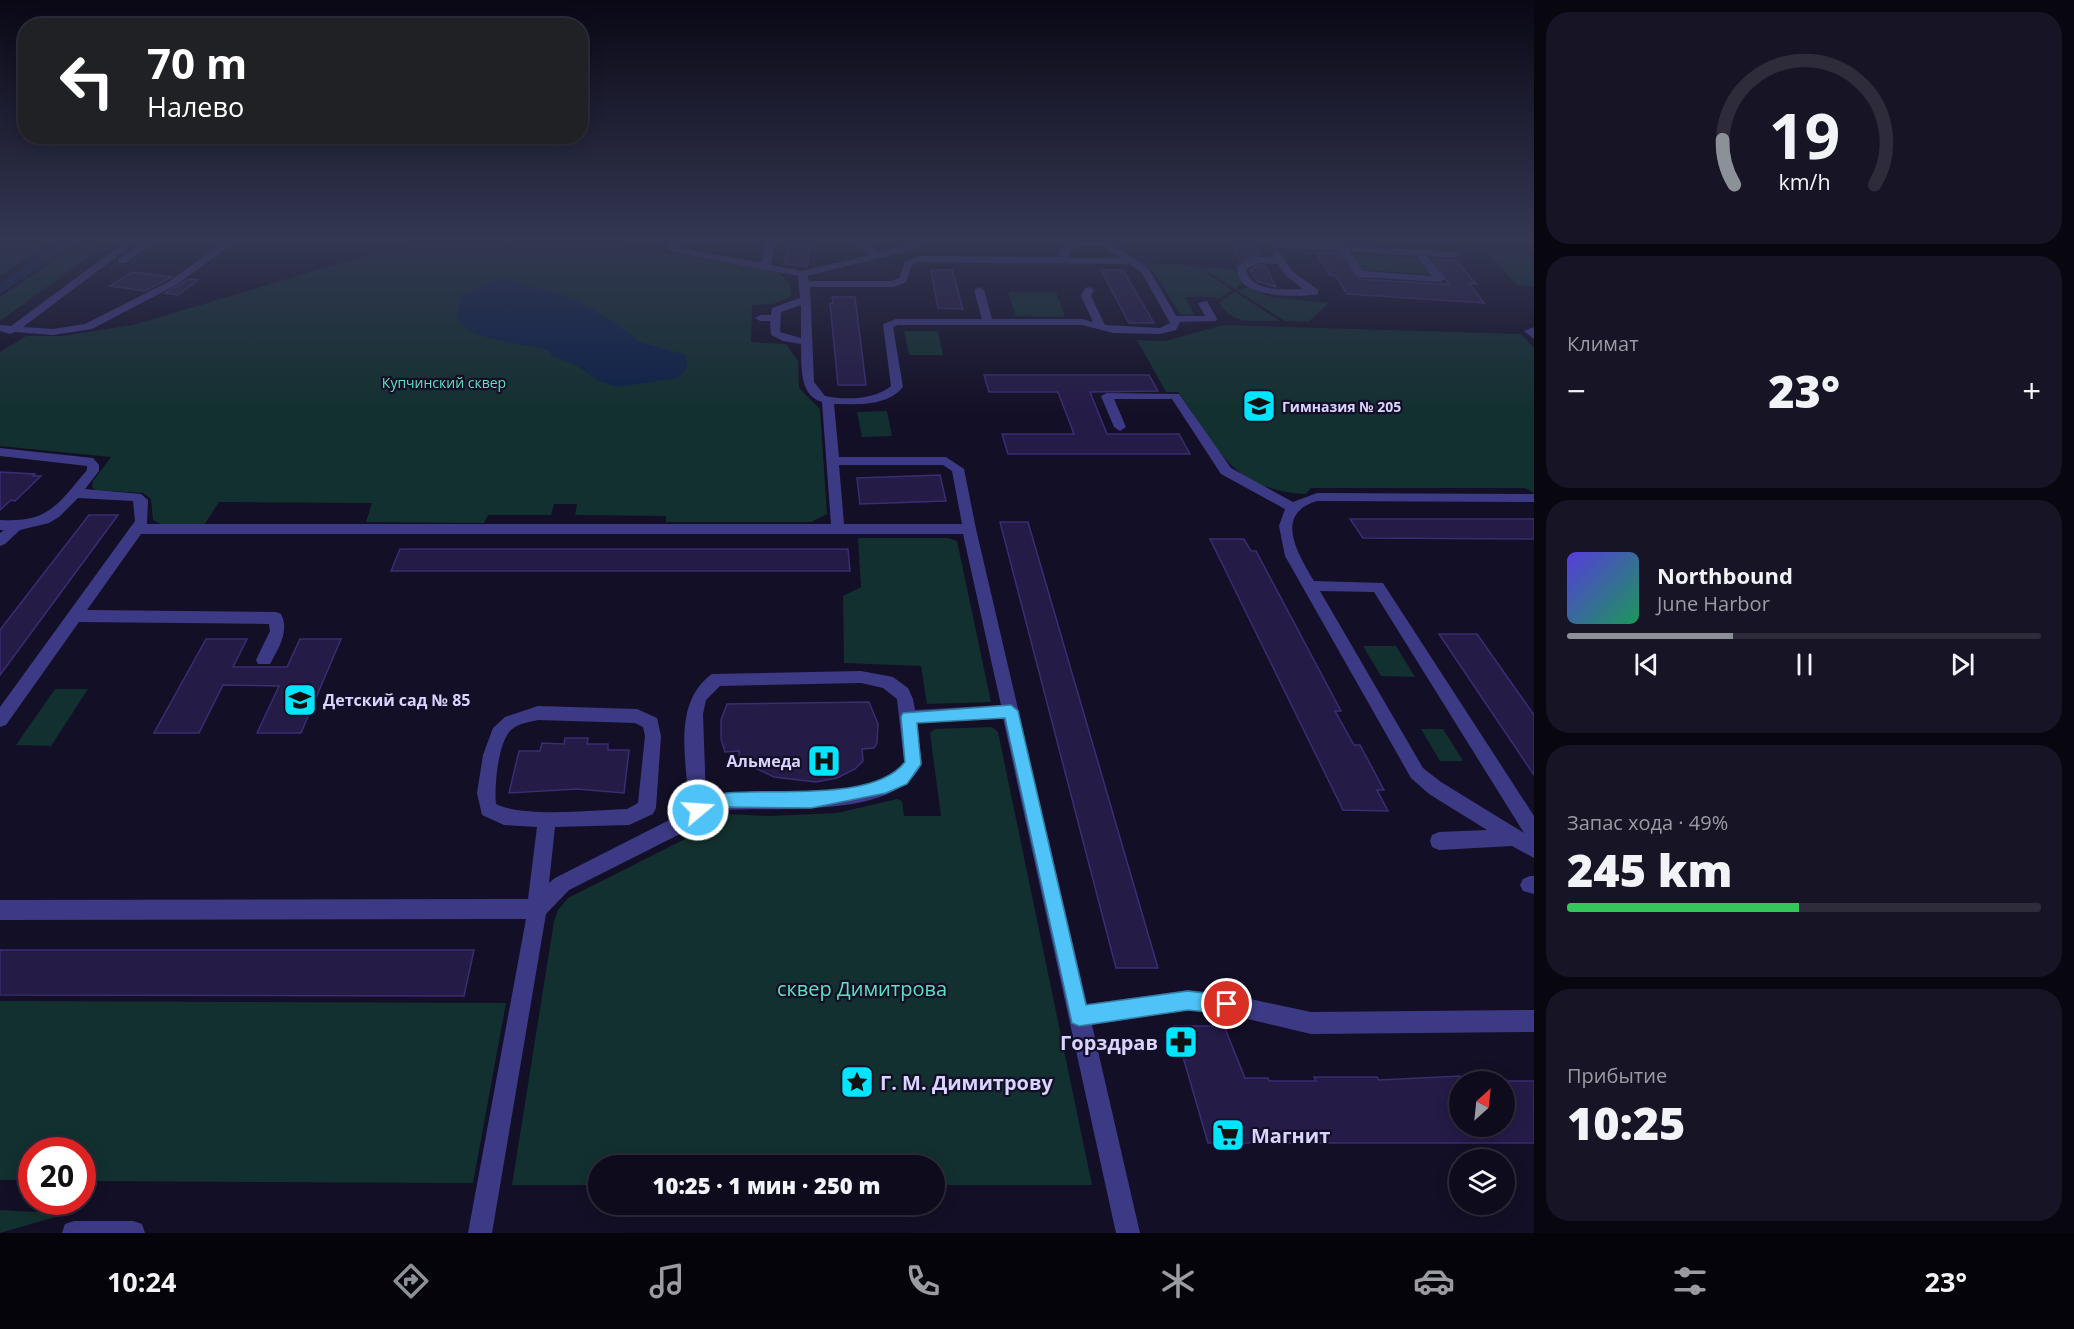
<!DOCTYPE html>
<html lang="ru">
<meta charset="utf-8">
<style>
:root{--surface:#0e0b1c;--page:#171425;--text:#f1f3f6;--muted:#9b9ba3;--line:#2e2b3b;--accent:#8c9099}
body{margin:0;font-family:"Open Sans",sans-serif;background:var(--page);color:var(--text);height:100vh;display:flex;flex-direction:column;font-size:22px;white-space:nowrap}
*{box-sizing:border-box;margin:0}
p{font-size:20px;color:var(--muted)}
.icon{flex:none;width:33px;height:33px;fill:none;stroke:currentColor;stroke-width:2;stroke-linecap:round;stroke-linejoin:round}
.map{position:relative;flex:1;overflow:hidden}
.side{display:flex;flex-direction:column;gap:12px;padding:12px;background:#08060f;width:540px}
.side>*{flex:none}
.hud{position:absolute;left:18px;top:18px;width:570px;height:126px;border-radius:24px;box-shadow:0 3px 15px #0003,0 0 0 2px var(--line);background:#202124;color:#fff;overflow:hidden}
.needle{width:39px;rotate:27deg}
.buttons{position:absolute;left:1449px;top:1071px;display:grid;gap:12px}
.buttons a{display:grid;place-items:center;width:66px;height:66px;border-radius:50%;background:var(--surface);box-shadow:0 3px 15px #0003,0 0 0 2px var(--line);font-size:30px}
.speed{position:absolute;left:18px;top:1137px;display:flex;gap:12px;font-size:30px;font-weight:700;text-align:center}
.speed>*{display:grid;place-content:center;width:78px;height:78px;border-radius:50%;background:var(--surface);box-shadow:0 3px 15px #0003,0 0 0 2px var(--line);line-height:1}
.speed .limit{border:9px solid #d22;background:#fff;color:#111}
.pin{position:absolute;display:grid;place-items:center;width:51px;height:51px;color:#fff;margin:-26px;border:3px solid #fff;border-radius:50%;box-shadow:0 2px 6px #0007}
.me{position:absolute;width:66px;margin:-33px;rotate:72deg;stroke-linejoin:round;filter:drop-shadow(0 0 4px #0008)}
.turn{display:flex;align-items:center;gap:21px;height:126px;padding:0 30px;font-size:27px}
.turn .icon{width:78px;height:78px;stroke-width:2.5}
.turn b{display:block;font-size:42px;line-height:51px}
.big{font-size:45px;font-weight:800;line-height:1.1}
.side .tile{flex:1;display:flex;flex-direction:column;justify-content:center;gap:9px;min-width:0;padding:0 21px;border-radius:24px;background:var(--page)}
.side .dial{align-items:center;gap:0}
.dial svg{height:156px;overflow:visible;fill:none;stroke:var(--line);stroke-width:7;stroke-linecap:round;text-anchor:middle}
.dial text{fill:var(--text);stroke:none}
.song{display:flex;align-items:center;gap:18px}
.cover{width:72px;height:72px;border-radius:9px;background:linear-gradient(135deg,hsl(250 70% 55%),hsl(150 70% 35%))}
.played{height:6px;border-radius:3px;background:linear-gradient(90deg,var(--accent) 35%,var(--line) 35%)}
.keys{display:flex;justify-content:space-around;direction:ltr}
.heat{display:flex;justify-content:space-between;align-items:center;font-size:33px;direction:ltr}
.charge{height:9px;border-radius:4px;background:linear-gradient(90deg,#34c759 49%,var(--line) 0)}
.trip{position:absolute;left:588px;top:1155px;width:357px;height:60px;border-radius:30px;background:var(--surface);box-shadow:0 3px 15px #0003,0 0 0 2px var(--line);font-weight:800;line-height:60px;text-align:center}
.dock{display:flex;height:96px;justify-content:space-around;align-items:center;background:#06040b;color:var(--muted)}
.dock .icon{width:42px;height:42px}
.dock .selected{color:var(--accent)}
.dock b{font-size:27px;color:var(--text)}
main{display:flex;flex:1;min-height:0}
.map>svg:first-child{display:block}
</style>
<main>
<div class="map">
<svg width="1534" height="1233" viewBox="0 0 1534 1233">
<rect width="100%" height="100%" fill="#130f26"/>
<!-- green -->
<g fill="#12302f">
<path d="M 0,242 L 52,242 L 0,276 Z"/>
<path d="M 82,242 L 109,242 L 0,321 L 0,297 Z"/>
<path d="M 429,242 L 542,242 L 642,248 L 778,272 L 790,284 L 791,296 L 773,304 L 752,305 L 751,342 L 786,344 L 798,361 L 799,388 L 820,409 L 827,514 L 811,522 L 666,522 L 666,516 L 575,515 L 577,504 L 554,504 L 551,515 L 488,515 L 484,523 L 366,522 L 372,503 L 219,502 L 204,525 L 163,525 L 153,520 L 151,499 L 143,493 L 96,490 L 92,487 L 93,481 L 111,457 L 0,446 L 0,352 L 26,336 L 62,336 L 133,325 L 375,253 Z"/>
<path d="M 1494,251 L 1527,253 L 1534,260 L 1534,286 L 1517,285 L 1487,252 Z"/>
<path d="M 1350,254 L 1419,258 L 1433,274 L 1362,270 Z"/>
<path d="M 1142,263 L 1196,266 L 1232,290 L 1217,300 L 1216,297 L 1185,297 L 1194,315 L 1180,314 L 1153,271 Z"/>
<path d="M 1200,267 L 1234,269 L 1242,283 L 1235,289 Z"/>
<path d="M 1248,287 L 1270,297 L 1329,303 L 1308,322 L 1285,321 L 1238,291 Z"/>
<path d="M 1008,292 L 1056,292 L 1065,317 L 1016,316 Z"/>
<path d="M 1235,292 L 1280,321 C 1252,320 1236,327 1219,303 Z"/>
<path d="M 1223,325 L 1521,334 L 1534,348 L 1534,493 L 1525,488 L 1311,488 L 1306,494 C 1229,489 1219,449 1178,392 L 1166,392 L 1137,340 L 1165,341 Z"/>
<path d="M 904,331 L 938,331 L 943,355 L 909,355 Z"/>
<path d="M 887,411 L 892,436 L 862,437 L 857,412 Z"/>
<path d="M 858,538 L 948,538 L 957,541 L 991,702 L 927,704 L 921,666 L 844,663 L 843,596 L 861,587 Z"/>
<path d="M 1363,646 L 1396,646 L 1415,677 L 1381,676 Z"/>
<path d="M 55,689 L 88,689 L 51,746 L 16,745 Z"/>
<path d="M 992,727 L 998,732 L 1092,1185 L 935,1185 L 934,1166 L 598,1166 L 598,1185 L 512,1185 L 554,921 L 558,910 L 568,898 L 685,839 L 684,834 L 724,814 L 769,816 L 837,813 L 897,799 L 902,801 L 904,816 L 941,816 L 930,733 L 935,729 Z"/>
<path d="M 1421,729 L 1443,729 L 1463,761 L 1440,761 Z"/>
<path d="M 0,1001 L 506,1003 L 473,1183 L 83,1181 L 82,1150 L 32,1150 L 31,1180 L 0,1180 Z"/>
<path d="M 0,1210 L 56,1213 L 55,1217 L 0,1233 Z"/>
</g>
<!-- water -->
<g fill="#0c2248">
<path d="M 62,242 L 77,242 L 0,294 L 0,283 Z"/>
<path d="M 504,279 L 569,297 L 605,316 L 640,342 L 686,355 L 687,367 L 678,378 L 617,387 L 599,381 L 576,365 L 552,356 L 549,351 C 521,341 475,344 457,318 L 461,296 L 494,280 Z"/>
</g>
<!-- building -->
<g fill="#241b47" stroke="#3b2d73" stroke-width="1.5">
<path d="M 1230,242 L 1253,242 L 1260,255 L 1240,263 Z"/>
<path d="M 789,244 L 811,245 L 807,266 L 784,264 Z"/>
<path d="M 1316,252 L 1339,253 L 1359,279 L 1440,284 L 1449,284 L 1432,259 L 1456,260 L 1476,284 L 1469,283 L 1484,303 L 1347,294 L 1336,276 L 1330,275 Z"/>
<path d="M 1259,265 L 1265,266 L 1276,287 L 1257,281 L 1250,270 Z"/>
<path d="M 931,270 L 952,270 L 963,309 L 938,308 Z"/>
<path d="M 1101,270 L 1123,270 L 1154,323 L 1129,323 Z"/>
<path d="M 132,272 L 172,277 L 145,291 L 110,286 Z"/>
<path d="M 189,279 L 198,280 L 178,295 L 165,293 Z"/>
<path d="M 832,297 L 855,297 L 866,385 L 838,385 L 830,303 L 833,303 Z"/>
<path d="M 984,375 L 1149,375 L 1158,391 L 1090,392 L 1107,434 L 1179,434 L 1190,454 L 1008,454 L 1002,434 L 1074,434 L 1058,392 L 989,392 Z"/>
<path d="M 0,472 L 35,474 L 33,476 L 41,476 L 15,501 L 11,500 L 0,510 Z"/>
<path d="M 940,475 L 946,501 L 860,504 L 857,478 Z"/>
<path d="M 89,515 L 118,515 L 0,675 L 0,630 Z"/>
<path d="M 1350,519 L 1534,519 L 1534,539 L 1363,538 Z"/>
<path d="M 1000,522 L 1028,522 L 1158,968 L 1116,968 Z"/>
<path d="M 1210,539 L 1244,539 L 1251,551 L 1256,551 L 1341,711 L 1335,711 L 1354,745 L 1360,745 L 1384,790 L 1377,790 L 1388,811 L 1343,810 Z"/>
<path d="M 400,549 L 848,549 L 850,571 L 391,571 Z"/>
<path d="M 1439,634 L 1477,634 L 1534,715 L 1534,775 Z"/>
<path d="M 206,639 L 247,639 L 233,667 L 287,667 L 300,639 L 341,639 L 301,733 L 257,733 L 279,686 L 223,685 L 199,733 L 154,733 Z"/>
<path d="M 869,702 L 878,724 L 877,743 L 874,748 L 862,749 L 863,761 L 855,769 L 837,778 L 816,782 L 774,777 L 753,767 L 752,757 L 739,757 L 739,751 L 725,752 L 721,739 L 721,720 L 727,704 Z"/>
<path d="M 565,738 L 588,738 L 587,744 L 608,744 L 608,750 L 629,750 L 624,793 L 577,789 L 509,793 L 519,751 L 540,751 L 542,743 L 564,744 Z"/>
<path d="M 0,950 L 474,950 L 464,996 L 0,995 Z"/>
<path d="M 1174,1026 L 1224,1026 L 1245,1078 L 1268,1078 L 1269,1081 L 1316,1081 L 1314,1077 L 1377,1077 L 1379,1080 L 1460,1076 L 1460,1126 L 1504,1126 L 1504,1081 L 1534,1081 L 1534,1143 L 1208,1143 Z"/>
</g>
<g fill="none" stroke-linecap="round" stroke-linejoin="round">
<!-- minor -->
<g fill="#3d3a85" fill-rule="evenodd">
<path d="M 125,242 L 136,242 L 23,327 L 53,329 L 85,324 L 170,281 L 224,242 L 235,242 L 176,285 L 92,329 L 53,335 L 15,332 L 10,334 L 0,331 L 0,325 L 11,326 Z"/>
<path d="M 144,242 L 155,242 L 125,263 L 119,263 L 119,259 Z"/>
<path d="M 670,242 L 678,242 L 679,248 L 762,263 L 766,242 L 775,242 L 771,265 L 802,271 L 870,255 L 853,242 L 863,242 L 879,252 L 916,242 L 929,242 L 904,252 L 807,276 L 809,281 L 892,281 L 899,278 L 905,262 L 919,256 L 1060,257 L 1058,252 L 1070,242 L 1108,242 L 1135,259 L 1149,269 L 1176,316 L 1205,316 L 1198,303 L 1207,301 L 1217,319 L 1216,321 L 1180,322 L 1176,330 L 1160,334 L 1113,333 L 1082,325 L 898,325 L 893,327 L 903,387 C 886,407 858,404 834,404 L 839,457 L 946,457 L 964,469 L 976,529 L 1087,1004 L 1188,990 L 1227,994 L 1311,1012 L 1534,1010 L 1534,1032 L 1311,1034 L 1227,1014 L 1188,1010 L 1092,1025 L 1140,1233 L 1116,1233 L 1003,718 L 916,723 L 922,764 C 894,822 769,805 715,811 C 703,816 696,825 684,832 L 569,890 L 546,914 L 492,1233 L 468,1233 L 526,919 L 0,920 L 0,900 L 528,899 L 537,827 L 504,825 L 482,815 L 477,793 L 483,755 L 493,728 L 505,717 L 538,706 L 637,709 L 657,718 L 661,736 L 656,808 L 653,814 L 629,825 L 555,827 L 549,883 L 555,878 L 689,810 C 688,766 670,704 712,674 L 861,671 L 893,677 L 908,688 L 913,699 L 915,710 L 1001,705 L 963,534 L 141,534 L 87,610 L 276,612 L 281,614 C 290,631 278,649 270,664 L 258,664 L 256,660 L 270,631 L 269,624 L 79,622 L 6,725 L 0,727 L 0,707 L 135,521 L 133,501 L 78,498 L 59,517 L 49,523 L 20,530 L 5,544 L 0,546 L 0,533 L 4,530 L 0,530 L 0,520 C 49,523 58,504 87,470 L 87,466 L 0,456 L 0,448 L 93,458 L 99,465 L 99,471 L 85,489 L 141,494 L 148,500 L 147,524 L 831,524 L 822,402 C 798,395 802,364 801,344 L 783,341 L 771,335 L 770,321 L 760,321 L 755,318 L 760,315 L 771,315 L 772,308 L 800,298 L 798,276 L 673,252 L 667,248 ZM 1077,245 L 1100,245 L 1121,258 L 1070,258 L 1068,253 ZM 919,262 L 1130,264 L 1142,273 L 1170,323 L 1160,328 L 1105,325 L 1091,296 L 1094,290 L 1089,287 L 1085,288 L 1081,296 L 1093,322 L 1082,319 L 992,319 L 984,290 L 979,287 L 974,290 L 982,319 L 896,319 L 883,324 L 891,386 C 874,400 846,400 825,396 L 814,382 L 810,287 L 894,287 L 906,282 L 912,265 ZM 801,305 L 801,338 L 780,332 L 781,312 ZM 839,465 L 943,465 L 952,471 L 962,524 L 844,524 ZM 861,683 L 883,688 L 897,699 L 904,762 C 871,800 798,791 751,792 C 736,793 720,792 706,798 L 703,714 L 706,700 L 720,686 ZM 538,720 L 635,723 L 643,727 L 645,736 L 638,803 L 627,809 C 594,810 524,818 496,804 C 494,787 498,742 511,730 C 519,723 529,722 538,720 Z"/>
<path d="M 1271,242 L 1454,252 L 1459,255 L 1454,258 L 1427,256 L 1445,279 L 1440,282 L 1360,277 L 1357,276 L 1340,251 L 1273,247 L 1268,244 ZM 1349,251 L 1416,256 L 1432,276 L 1363,271 Z"/>
<path d="M 1273,251 L 1279,251 L 1292,271 L 1318,290 L 1318,294 C 1298,298 1230,298 1238,266 L 1257,257 L 1274,258 ZM 1259,263 L 1278,264 L 1285,275 L 1303,289 C 1284,289 1251,293 1246,269 Z"/>
<path d="M 1534,327 L 1534,339 L 1524,331 Z"/>
<path d="M 1107,393 L 1179,394 L 1231,468 L 1293,502 L 1317,493 L 1534,494 L 1534,502 L 1317,501 C 1273,514 1298,554 1314,581 L 1383,583 L 1534,816 L 1534,858 L 1512,846 L 1439,850 L 1432,847 L 1430,841 L 1432,835 L 1439,832 L 1487,830 L 1429,794 L 1411,778 L 1285,556 L 1279,526 L 1285,509 L 1221,474 L 1172,399 L 1114,399 L 1126,427 L 1120,431 L 1114,427 L 1101,396 ZM 1320,591 L 1374,592 L 1524,833 L 1441,782 L 1423,768 Z"/>
<path d="M 1530,876 L 1534,876 L 1534,894 L 1523,891 L 1520,885 L 1523,879 Z"/>
<path d="M 74,1221 L 133,1221 L 142,1224 L 145,1233 L 62,1233 L 65,1224 Z"/>
</g>
</g>
<!-- sky -->
<linearGradient id="sky" x2="0" y2="1"><stop stop-color="#0a0815"/><stop offset="0.58" stop-color="#333752"/><stop offset="1" stop-color="#333752" stop-opacity="0"/></linearGradient>
<rect width="1534" height="414" fill="url(#sky)"/>
<!-- route -->
<path fill="#4fc3f7" stroke="#337fa1" stroke-width="1.5" d="M 1011,705 L 1018,711 L 1086,1005 L 1188,991 L 1234,997 L 1237,1004 L 1234,1011 L 1227,1014 L 1188,1010 L 1079,1026 L 1072,1023 L 1005,718 L 917,723 L 921,764 L 907,784 L 886,793 L 811,808 L 726,807 L 698,817 L 692,815 L 690,810 L 692,804 C 703,800 716,794 727,793 C 773,788 874,802 905,762 L 901,717 L 903,713 Z"/>
<!-- icons -->
<defs>
<g id="school-square" transform="scale(1.725)"><rect x="-9" y="-9" width="18" height="18" rx="4" fill="#00e5ff" stroke="#130f26"/><path d="M0-5L7-2L0 1L-7-2ZM-4 1L0 2.5L4 1V4Q0 6-4 4Z" fill="#111"/></g>
<g id="hospital-square" transform="scale(1.725)"><rect x="-9" y="-9" width="18" height="18" rx="4" fill="#00e5ff" stroke="#130f26"/><path d="M-5-5h3v3.5h4V-5h3V5h-3V1.5h-4V5h-3Z" fill="#111"/></g>
<g id="pharmacy-square" transform="scale(1.725)"><rect x="-9" y="-9" width="18" height="18" rx="4" fill="#00e5ff" stroke="#130f26"/><path d="M-2-6h4v4h4v4h-4v4h-4v-4h-4v-4h4Z" fill="#111"/></g>
<g id="sight-square" transform="scale(1.725)"><rect x="-9" y="-9" width="18" height="18" rx="4" fill="#00e5ff" stroke="#130f26"/><path d="M0-6L1.8-2.2L6-1.7L2.9 1.2L3.7 5.4L0 3.3L-3.7 5.4L-2.9 1.2L-6-1.7L-1.8-2.2Z" fill="#111"/></g>
<g id="supermarket-square" transform="scale(1.725)"><rect x="-9" y="-9" width="18" height="18" rx="4" fill="#00e5ff" stroke="#130f26"/><path d="M-6-5.5h2.5l.6 2H6L4.5 2H-2.5L-4.4-4H-6ZM-1.5 3.2a1.3 1.3 0 1 0 .1 0ZM3 3.2a1.3 1.3 0 1 0 .1 0Z" fill="#111"/></g>
</defs>
<g fill-rule="evenodd">
<use href="#school-square" x="1259" y="406"/>
<use href="#school-square" x="300" y="700"/>
<use href="#hospital-square" x="824" y="761"/>
<use href="#pharmacy-square" x="1181" y="1042"/>
<use href="#sight-square" x="857" y="1082"/>
<use href="#supermarket-square" x="1228" y="1135"/>
</g>
<g text-anchor="middle" dominant-baseline="central" stroke-width="4.5" stroke-linejoin="round" paint-order="stroke">
<!-- far-park labels -->
<g font-size="14" fill="#5fe0c0" stroke="#130f26">
<text x="444" y="382">Купчинский сквер</text>
</g>
<!-- far-poi labels -->
<g font-size="14" font-weight="bold" fill="#d9d4ff" stroke="#130f26" text-anchor="start">
<text x="1282" y="406">Гимназия № 205</text>
</g>
<!-- poi labels -->
<g font-size="16" font-weight="bold" fill="#d9d4ff" stroke="#130f26" text-anchor="start">
<text x="323" y="700">Детский сад № 85</text>
<text x="801" y="761" text-anchor="end">Альмеда</text>
</g>
<!-- near-park labels -->
<g font-size="20" fill="#5fe0c0" stroke="#130f26">
<text x="862" y="988">сквер Димитрова</text>
</g>
<!-- near-poi labels -->
<g font-size="20" font-weight="bold" fill="#d9d4ff" stroke="#130f26" text-anchor="start">
<text x="1158" y="1042" text-anchor="end">Горздрав</text>
<text x="880" y="1082">Г. М. Димитрову</text>
<text x="1251" y="1135">Магнит</text>
</g>
</g>
</svg>
<div class="buttons">
<a><svg class="needle" viewBox="-14 -14 28 28"><path d="M0-13l5 13h-10z" fill="#e53935"/><path d="M0 13l5-13h-10z" fill="#9b9ba3"/></svg></a>
<a><svg class="icon" aria-label="layers" viewBox="0 0 24 24"><path d="M12 4l9 5-9 5-9-5zM3 14l9 5 9-5"/></svg></a>
</div>
<div class="speed"><div class="limit">20</div></div>
<div class="pin" style="left:1227px;top:1004px;background:#d93025"><svg class="icon" aria-label="arrive" viewBox="0 0 24 24"><path d="M6 21V4h12l-3 4 3 4H6"/></svg></div>
<svg class="me" style="left:698px;top:810px" viewBox="-20 -20 40 40"><circle r="17" fill="#4fc3f7" stroke="#fff" stroke-width="3"/><path d="M0-11L8 9 0 5-8 9z" fill="#fff"/></svg>
<div class="trip">10:25 · 1 мин · 250 m</div>
<div class="hud">
<div class="turn"><svg class="icon" aria-label="left" viewBox="0 0 24 24"><path d="M17 20v-9H6M10 6l-5 5 5 5"/></svg><div><b>70 m</b>Налево</div></div>
</div>
</div>
<section class="side">
<div class="tile dial"><svg viewBox="0 0 100 80">
<path d="M14 69A42 42 0 1 1 86 69"/>
<path d="M14 69A42 42 0 0 1 8 46" stroke="#8c9099"/>
<text x="50" y="56" font-size="32" font-weight="700">19</text>
<text x="50" y="72" font-size="11">km/h</text>
</svg></div>
<div class="tile"><p>Климат</p>
<div class="heat"><a>−</a><b class="big">23°</b><a>+</a></div>
</div>
<div class="tile">
<div class="song"><i class="cover"></i><div><b>Northbound</b><p>June Harbor</p></div></div>
<div class="played"></div>
<div class="keys"><svg class="icon" aria-label="previous" viewBox="0 0 24 24"><path d="M18 5L8 12l10 7zM5 5v14"/></svg><svg class="icon" aria-label="pause" viewBox="0 0 24 24"><path d="M8 5v14M16 5v14"/></svg><svg class="icon" aria-label="next" viewBox="0 0 24 24"><path d="M6 5l10 7-10 7zM19 5v14"/></svg></div>
</div>
<div class="tile"><p>Запас хода · 49%</p><b class="big">245 km</b><div class="charge"></div></div>
<div class="tile"><p>Прибытие</p><b class="big">10:25</b></div>
</section>
</main>
<nav class="dock">
<b>10:24</b>
<svg class="icon selected" aria-label="directions" viewBox="0 0 24 24"><path d="M12 3l9 9-9 9-9-9zM9 14v-3h6M13 9l2 2-2 2"/></svg>
<svg class="icon" aria-label="music" viewBox="0 0 24 24"><path d="M9 18V5l10-2v13"/><circle cx="6" cy="18" r="3"/><circle cx="16" cy="16" r="3"/></svg>
<svg class="icon" aria-label="phone" viewBox="0 0 24 24"><path d="M5 4h4l2 5-3 2q2 4 5 5l2-3 5 2v4C11 20 4 13 5 4z"/></svg>
<svg class="icon" aria-label="climate" viewBox="0 0 24 24"><path d="M12 3v18M4 7l16 10M4 17L20 7"/></svg>
<svg class="icon" aria-label="car" viewBox="0 0 24 24"><path d="M5 17H2v-5l4-1 3-4h7l3 4 3 1v5h-3M9 17h6M6 11h13"/><circle cx="7" cy="17" r="2"/><circle cx="17" cy="17" r="2"/></svg>
<svg class="icon" aria-label="filters" viewBox="0 0 24 24"><path d="M4 7h16M4 17h16"/><circle cx="9" cy="7" r="2"/><circle cx="15" cy="17" r="2"/></svg>
<b>23°</b>
</nav>
